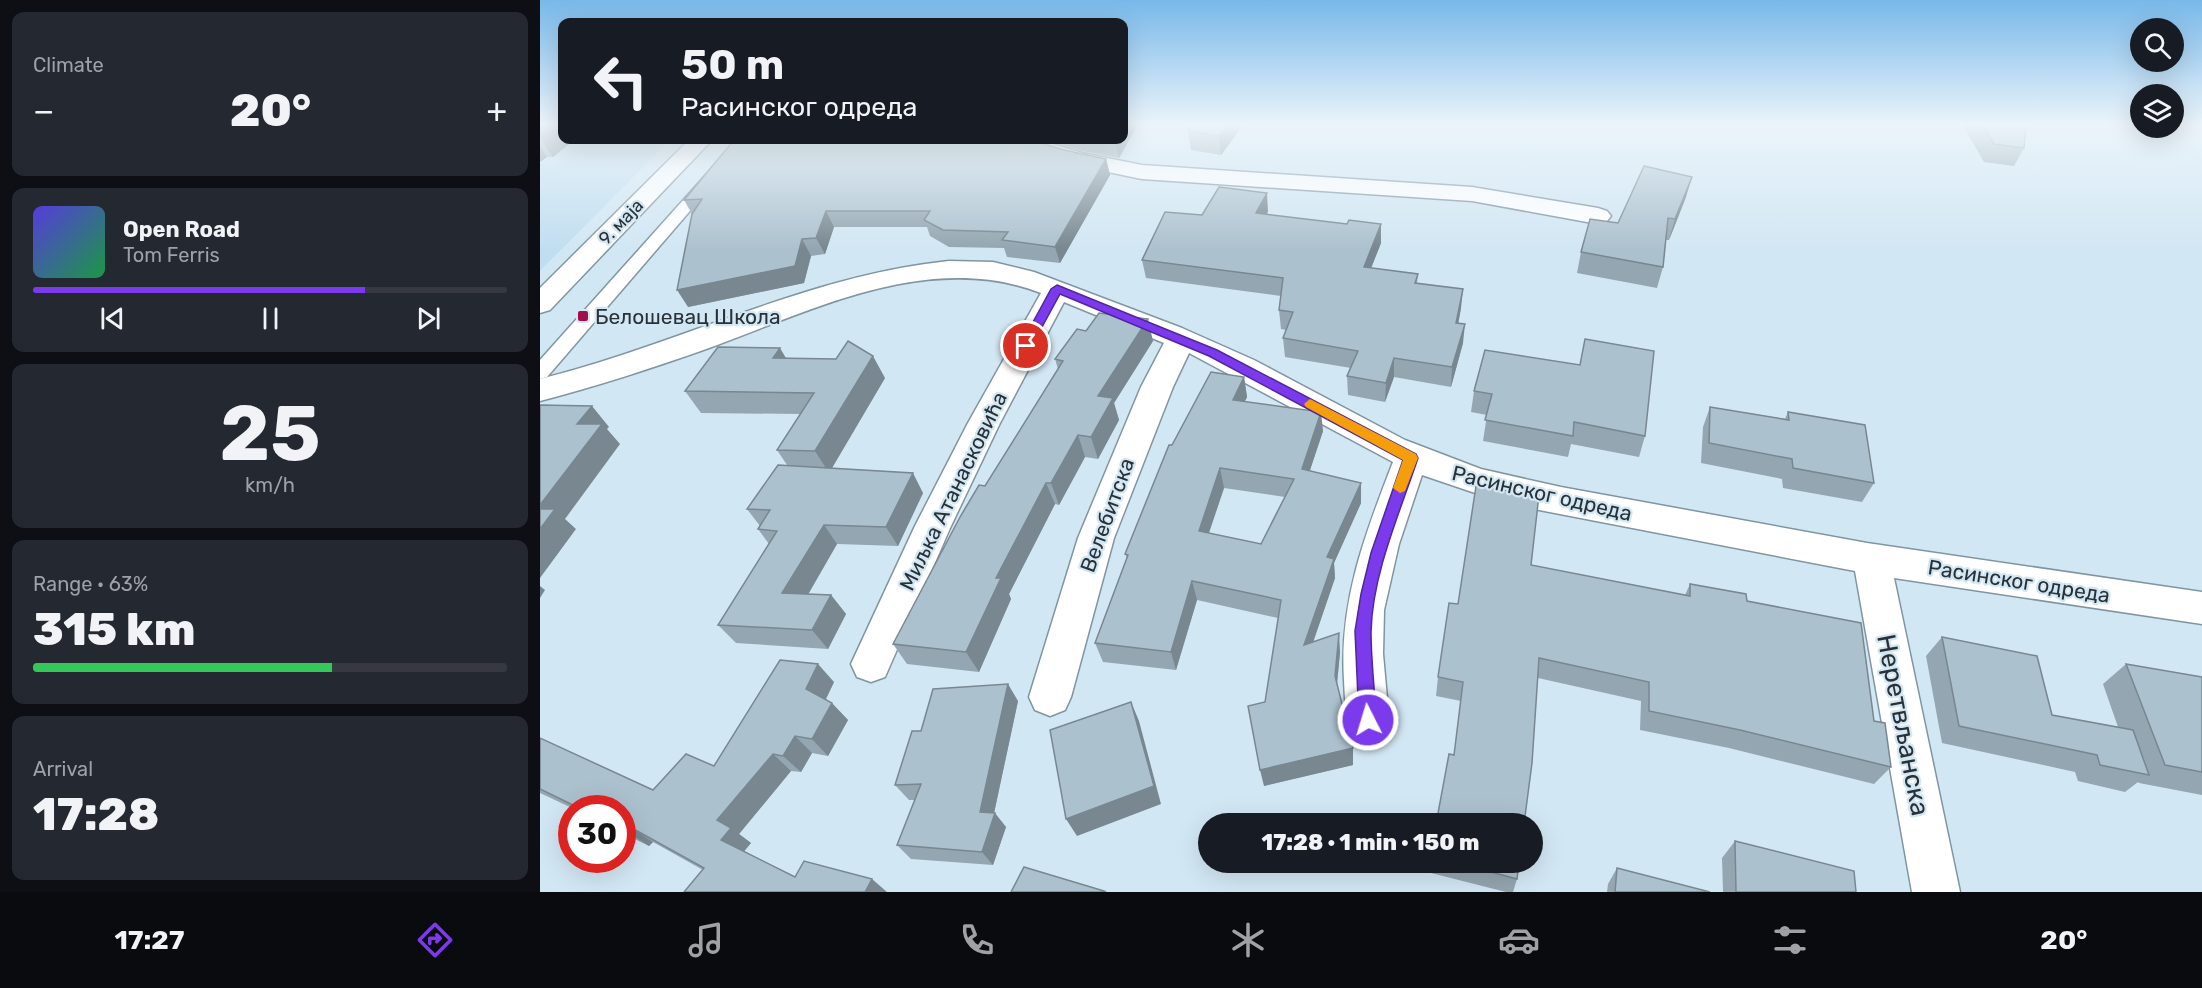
<!DOCTYPE html>
<meta charset="utf-8">
<style>
:root{--surface:#171b24;--page:#242831;--text:#f1f3f6;--muted:#9ea1a6;--line:#363941;--accent:#7c3aed}
body{margin:0;font-family:Rubik,sans-serif;background:var(--page);color:var(--text);height:100vh;display:flex;flex-direction:column;font-size:22px;white-space:nowrap}
*{box-sizing:border-box;margin:0}
p{font-size:20px;color:var(--muted)}
.icon{flex:none;width:33px;height:33px;fill:none;stroke:currentColor;stroke-width:2;stroke-linecap:round;stroke-linejoin:round}
.map{position:relative;flex:1;overflow:hidden}
.side{display:flex;flex-direction:column;gap:12px;padding:12px;background:#0d0f14;width:540px}
.side>*{flex:none}
.hud{position:absolute;left:18px;top:18px;width:570px;height:126px;border-radius:12px;box-shadow:0 6px 24px #0002;background:#171b24;color:var(--text);overflow:hidden}
.controls{position:absolute;left:1590px;top:18px;display:grid;gap:12px}
.controls a{display:grid;place-items:center;width:54px;height:54px;border-radius:50%;background:var(--surface);box-shadow:0 6px 24px #0002;font-size:30px}
.speed{position:absolute;left:18px;top:795px;display:flex;gap:12px;font-size:30px;font-weight:700;text-align:center}
.speed>*{display:grid;place-content:center;width:78px;height:78px;border-radius:50%;background:var(--surface);box-shadow:0 6px 24px #0002;line-height:1}
.speed .limit{border:9px solid #d22;background:#fff;color:#111}
.pin{position:absolute;display:grid;place-items:center;width:51px;height:51px;color:#fff;margin:-26px;border:3px solid #fff;border-radius:50%;box-shadow:0 2px 6px #0007}
.me{position:absolute;width:66px;margin:-33px;rotate:355deg;stroke-linejoin:round;filter:drop-shadow(0 0 4px #0008)}
.turn{display:flex;align-items:center;gap:21px;height:126px;padding:0 24px;font-size:27px}
.turn .icon{width:78px;height:78px;stroke-width:2.5}
.turn b{display:block;font-size:42px;line-height:51px}
.big{font-size:45px;font-weight:800;line-height:1.1}
.side .widget{flex:1;display:flex;flex-direction:column;justify-content:center;gap:9px;min-width:0;padding:0 21px;border-radius:12px;background:var(--page)}
.side .dial{align-items:center;gap:0}
.dial b{font-size:78px;line-height:1}
.song{display:flex;align-items:center;gap:18px}
.cover{width:72px;height:72px;border-radius:9px;background:linear-gradient(135deg,hsl(250 70% 55%),hsl(140 70% 35%))}
.played{height:6px;border-radius:3px;background:linear-gradient(90deg,var(--accent) 70%,var(--line) 70%)}
.keys{display:flex;justify-content:space-around;direction:ltr}
.heat{display:flex;justify-content:space-between;align-items:center;font-size:33px;direction:ltr}
.charge{height:9px;border-radius:4px;background:linear-gradient(90deg,#34c759 63%,var(--line) 0)}
.trip{position:absolute;left:658px;top:813px;width:345px;height:60px;border-radius:30px;background:var(--surface);box-shadow:0 6px 24px #0002;font-weight:800;line-height:60px;text-align:center}
.tabs{display:flex;height:96px;justify-content:space-around;align-items:center;background:#090b0e;color:var(--muted)}
.tabs .icon{width:42px;height:42px}
.tabs .current{color:var(--accent)}
.tabs b{font-size:27px;color:var(--text)}
main{display:flex;flex:1;min-height:0}
.map>svg:first-child{display:block}
</style>
<main>
<section class="side">
<div class="widget"><p>Climate</p>
<div class="heat"><a>−</a><b class="big">20°</b><a>+</a></div>
</div>
<div class="widget">
<div class="song"><i class="cover"></i><div><b>Open Road</b><p>Tom Ferris</p></div></div>
<div class="played"></div>
<div class="keys"><svg class="icon" aria-label="previous" viewBox="0 0 24 24"><path d="M18 5L8 12l10 7zM5 5v14"/></svg><svg class="icon" aria-label="pause" viewBox="0 0 24 24"><path d="M8 5v14M16 5v14"/></svg><svg class="icon" aria-label="next" viewBox="0 0 24 24"><path d="M6 5l10 7-10 7zM19 5v14"/></svg></div>
</div>
<div class="widget dial"><b>25</b><p>km/h</p></div>
<div class="widget"><p>Range · 63%</p><b class="big">315 km</b><div class="charge"></div></div>
<div class="widget"><p>Arrival</p><b class="big">17:28</b></div>
</section>
<div class="map">
<svg width="1662" height="892" viewBox="0 0 1662 892">
<rect width="100%" height="100%" fill="#d2e7f4"/>
<!-- built -->
<path fill="#c1def0" d="M 0,124 L 22,140 L 130,140 L 0,271 Z"/>
<g fill="none" stroke-linecap="round" stroke-linejoin="round">
<!-- lane casing -->
<g stroke="#8195a1" stroke-width="3">
<path id="lane" d="M 197,140 L 211,140 L 7,377 L 0,379 L 0,360 Z"/>
</g>
<!-- street casing -->
<g stroke="#8195a1" stroke-width="3">
<g id="street">
<path d="M 468,140 L 500,140 L 542,153 L 602,165 L 932,187 L 1058,208 L 1067,211 L 1071,216 L 1067,221 L 1058,224 L 932,201 L 602,179 L 529,164 L 471,145 Z"/>
<path d="M 409,261 L 453,262 L 494,272 L 642,328 L 714,360 L 865,440 L 941,469 L 1021,487 L 1327,543 L 1662,592 L 1662,624 L 1354,578 L 1420,892 L 1372,892 L 1315,571 L 994,509 L 941,495 L 882,475 L 859,544 L 844,610 L 843,654 L 849,720 L 843,734 L 828,740 L 813,734 C 805,716 805,699 804,680 C 799,602 825,534 853,462 L 649,353 L 633,387 L 574,538 L 531,697 L 525,710 L 510,716 L 495,710 L 489,697 L 538,538 L 601,387 L 624,343 L 524,302 L 460,423 L 411,526 L 345,677 L 331,682 L 317,677 L 311,664 L 375,526 L 428,423 L 501,293 C 390,250 273,310 169,348 C 113,368 57,386 0,401 L 0,379 C 137,345 269,275 409,261 Z"/>
</g>
</g>
<!-- secondary casing -->
<g stroke="#8195a1" stroke-width="3">
<path id="secondary" d="M 149,140 L 172,140 L 10,310 L 0,313 L 0,288 Z"/>
</g>
<!-- lane -->
<use href="#lane" fill="#fff" fill-rule="evenodd"/>
<!-- street -->
<use href="#street" fill="#fff" fill-rule="evenodd"/>
<!-- secondary -->
<use href="#secondary" fill="#fff" fill-rule="evenodd"/>
</g>
<!-- wall -->
<g fill="#94a6b1" fill-rule="evenodd">
<path d="M 0,124 L 22,140 L 34,140 L 13,157 L 7,157 L 0,162 Z"/>
<path d="M 584,124 L 598,124 L 579,158 L 543,151 L 506,140 L 584,140 Z"/>
<path d="M 650,124 L 704,124 L 681,155 L 651,150 L 648,131 Z"/>
<path d="M 1422,124 L 1486,124 L 1484,148 L 1474,166 L 1444,162 Z"/>
<path d="M 524,150 L 566,159 L 570,175 L 520,263 L 467,257 L 464,248 L 409,247 L 390,236 L 387,227 L 294,227 L 285,254 L 271,256 L 264,283 L 148,307 L 152,214 L 144,200 Z"/>
<path d="M 1146,197 L 1129,240 L 1126,240 L 1123,267 L 1117,288 L 1037,273 L 1041,252 L 1078,223 Z"/>
<path d="M 728,211 L 727,215 L 841,243 L 831,268 L 878,274 L 877,284 L 921,308 L 918,323 L 923,343 L 911,387 L 854,377 L 845,402 L 808,395 L 807,376 L 811,368 L 745,357 L 743,338 L 746,330 L 741,329 L 739,310 L 741,296 L 606,278 L 602,260 L 662,215 Z"/>
<path d="M 613,341 L 574,403 L 579,420 L 558,459 L 545,457 L 519,505 L 515,504 L 469,594 L 471,599 L 439,672 L 367,664 L 353,644 L 445,486 L 518,369 L 515,359 Z"/>
<path d="M 945,350 L 1105,436 L 1099,457 L 1031,444 L 1028,457 L 943,441 L 947,415 L 931,412 L 934,391 Z"/>
<path d="M 246,358 L 345,378 L 292,468 L 383,493 L 358,546 L 297,544 L 268,594 L 291,595 L 306,614 L 288,649 L 196,643 L 178,625 L 229,544 L 218,529 L 220,526 L 207,509 L 247,465 L 237,450 L 260,414 L 161,413 L 145,391 Z"/>
<path d="M 704,377 L 707,397 L 705,401 L 783,431 L 770,470 L 821,503 L 794,563 L 795,578 L 773,642 L 800,652 L 797,684 L 813,748 L 813,765 L 724,786 L 725,702 L 738,618 L 657,600 L 636,670 L 563,662 L 555,643 L 587,558 L 585,554 L 632,445 ZM 684,488 L 745,497 L 721,544 L 669,533 Z"/>
<path d="M 1170,407 L 1245,419 L 1248,412 L 1334,483 L 1322,502 L 1243,488 L 1242,479 L 1161,463 L 1163,427 Z"/>
<path d="M 991,565 L 1145,595 L 1150,584 L 1207,601 L 1334,721 L 1351,767 L 1334,784 L 1189,748 L 1100,730 L 1101,701 L 998,678 L 914,755 L 921,701 L 896,696 L 898,677 L 918,604 Z"/>
<path d="M 1402,637 L 1512,715 L 1578,727 L 1563,684 L 1586,664 L 1662,677 L 1662,795 L 1599,783 L 1598,782 L 1585,792 L 1538,781 L 1535,772 L 1402,743 L 1386,656 Z"/>
<path d="M 294,682 L 286,699 L 308,720 L 288,756 L 272,753 L 261,772 L 251,771 L 199,834 L 211,843 L 204,851 L 255,877 L 347,892 L 163,870 L 113,842 L 109,846 L 82,833 L 82,808 L 32,808 L 0,793 L 0,738 L 113,790 L 174,766 Z"/>
<path d="M 478,701 L 454,813 L 466,827 L 453,865 L 371,859 L 357,845 L 375,800 L 369,800 L 355,785 L 381,731 Z"/>
<path d="M 1195,841 L 1316,892 L 1183,892 L 1182,858 Z"/>
<path d="M 888,862 L 979,862 L 977,879 L 973,892 L 966,892 L 887,872 Z"/>
<path d="M 1077,868 L 1170,892 L 1067,892 L 1068,884 Z"/>
</g>
<!-- shaded-wall -->
<g fill="#788790">
<path d="M 0,124 L 22,124 L 22,140 L 34,140 L 13,157 L 0,138 Z"/>
<path d="M 586,124 L 598,124 L 579,158 L 575,142 L 577,140 L 584,140 L 584,128 Z"/>
<path d="M 688,124 L 704,124 L 681,155 L 679,136 Z"/>
<path d="M 0,147 L 7,157 L 0,162 Z"/>
<path d="M 566,159 L 570,175 L 520,263 L 515,247 Z"/>
<path d="M 1152,177 L 1146,197 L 1129,240 L 1135,219 Z"/>
<path d="M 727,193 L 728,211 L 718,232 L 716,213 Z"/>
<path d="M 286,211 L 294,227 L 285,254 L 276,238 Z"/>
<path d="M 841,224 L 841,243 L 824,286 L 824,267 Z"/>
<path d="M 262,239 L 271,256 L 264,283 L 148,307 L 137,290 Z"/>
<path d="M 923,289 L 921,308 L 915,342 L 916,323 Z"/>
<path d="M 608,319 L 613,341 L 574,403 L 579,420 L 558,459 L 551,437 L 558,396 Z"/>
<path d="M 925,324 L 923,343 L 911,387 L 912,367 Z"/>
<path d="M 240,348 L 253,370 L 233,358 Z"/>
<path d="M 333,356 L 345,378 L 289,473 L 275,451 Z"/>
<path d="M 854,358 L 854,377 L 845,402 L 846,383 Z"/>
<path d="M 704,377 L 707,397 L 696,419 L 693,400 Z"/>
<path d="M 52,406 L 69,427 L 67,429 L 80,444 L 25,519 L 36,529 L 0,578 L 0,505 L 37,424 Z"/>
<path d="M 781,412 L 783,431 L 764,488 L 762,469 Z"/>
<path d="M 538,435 L 545,457 L 519,505 L 511,483 Z"/>
<path d="M 680,468 L 684,488 L 663,550 L 659,531 Z"/>
<path d="M 373,473 L 383,493 L 358,546 L 346,527 Z"/>
<path d="M 506,483 L 515,504 L 469,594 L 471,599 L 439,672 L 426,652 L 456,578 Z"/>
<path d="M 821,483 L 821,503 L 794,563 L 795,578 L 766,663 L 764,645 L 787,557 Z"/>
<path d="M 284,525 L 297,544 L 258,612 L 242,593 Z"/>
<path d="M 652,581 L 657,600 L 636,670 L 631,652 Z"/>
<path d="M 0,586 L 5,590 L 0,598 Z"/>
<path d="M 291,595 L 306,614 L 288,649 L 272,630 Z"/>
<path d="M 799,633 L 800,652 L 796,694 L 795,676 Z"/>
<path d="M 278,664 L 294,682 L 282,707 L 266,689 Z"/>
<path d="M 468,684 L 478,701 L 453,818 L 455,813 L 466,827 L 453,865 L 442,852 L 440,812 Z"/>
<path d="M 591,702 L 599,721 L 621,804 L 537,836 L 526,819 Z"/>
<path d="M 292,703 L 308,720 L 288,756 L 272,739 Z"/>
<path d="M 255,736 L 272,753 L 261,772 L 243,756 Z"/>
<path d="M 813,748 L 813,765 L 724,786 L 720,770 Z"/>
<path d="M 233,754 L 251,771 L 199,834 L 211,843 L 201,855 L 181,840 L 177,820 Z"/>
<path d="M 90,827 L 113,842 L 109,846 L 86,831 Z"/>
<path d="M 332,879 L 347,892 L 325,892 Z"/>
</g>
<!-- building -->
<g fill="#acc1ce" stroke="#788790" stroke-width="1.5" fill-rule="evenodd">
<path d="M 650,124 L 688,124 L 679,136 L 648,131 Z"/>
<path d="M 1442,124 L 1486,124 L 1484,148 L 1454,144 Z"/>
<path d="M 194,140 L 491,140 L 524,150 L 566,159 L 515,247 L 462,240 L 468,232 L 403,230 L 384,220 L 390,211 L 286,211 L 276,238 L 262,239 L 255,266 L 137,290 L 152,214 L 162,199 L 144,200 Z"/>
<path d="M 562,140 L 577,140 L 575,142 Z"/>
<path d="M 1104,166 L 1152,177 L 1135,219 L 1128,218 L 1123,267 L 1041,252 L 1050,219 L 1078,223 Z"/>
<path d="M 679,187 L 727,193 L 716,213 L 807,224 L 809,220 L 841,224 L 824,267 L 878,274 L 875,283 L 923,289 L 916,323 L 925,324 L 912,367 L 854,358 L 846,383 L 807,376 L 818,351 L 743,338 L 753,312 L 739,310 L 743,278 L 602,260 L 625,212 L 662,215 Z"/>
<path d="M 559,313 L 608,319 L 558,396 L 573,398 L 551,437 L 538,435 L 511,483 L 506,483 L 456,578 L 461,578 L 426,652 L 353,644 L 420,517 L 439,485 L 445,486 L 523,361 L 515,359 L 537,329 L 546,331 Z"/>
<path d="M 1045,339 L 1114,351 L 1105,436 L 1034,422 L 1033,436 L 945,420 L 952,394 L 934,391 L 945,350 L 1040,365 Z"/>
<path d="M 308,341 L 333,356 L 275,451 L 237,450 L 274,393 L 145,391 L 178,347 L 240,348 L 233,358 L 296,359 Z"/>
<path d="M 671,372 L 704,377 L 693,400 L 781,412 L 762,469 L 821,483 L 787,557 L 794,559 L 764,645 L 799,633 L 795,676 L 813,748 L 720,770 L 708,706 L 725,702 L 741,600 L 652,581 L 631,652 L 555,643 L 588,555 L 585,554 L 629,445 L 632,445 ZM 680,468 L 754,479 L 721,544 L 659,531 Z"/>
<path d="M 0,405 L 52,406 L 37,424 L 62,424 L 0,505 Z"/>
<path d="M 1170,407 L 1249,420 L 1248,412 L 1325,425 L 1334,483 L 1253,468 L 1252,459 L 1169,443 Z"/>
<path d="M 238,465 L 373,473 L 346,527 L 284,525 L 242,593 L 291,595 L 272,630 L 178,625 L 237,531 L 218,529 L 230,510 L 207,509 Z"/>
<path d="M 936,486 L 999,495 L 991,565 L 1150,596 L 1150,584 L 1206,594 L 1207,601 L 1321,623 L 1334,721 L 1345,723 L 1351,767 L 1200,730 L 1109,711 L 1109,682 L 999,658 L 992,763 L 984,824 L 896,824 L 909,754 L 914,755 L 923,682 L 898,677 L 909,603 L 918,604 Z"/>
<path d="M 0,509 L 15,509 L 0,529 Z"/>
<path d="M 1402,637 L 1497,656 L 1512,715 L 1593,730 L 1609,775 L 1560,765 L 1557,755 L 1419,726 Z"/>
<path d="M 240,660 L 278,664 L 266,689 L 292,703 L 272,739 L 255,736 L 243,756 L 233,754 L 177,820 L 191,828 L 181,840 L 255,877 L 264,861 L 332,879 L 325,892 L 144,892 L 164,868 L 90,827 L 86,831 L 82,830 L 82,808 L 39,808 L 0,789 L 0,738 L 113,790 L 146,754 L 174,766 Z"/>
<path d="M 1586,664 L 1662,677 L 1662,772 L 1625,765 Z"/>
<path d="M 468,684 L 440,812 L 455,813 L 442,852 L 357,845 L 381,784 L 355,785 L 372,731 L 381,731 L 393,689 Z"/>
<path d="M 591,702 L 614,786 L 526,819 L 510,730 Z"/>
<path d="M 1195,841 L 1314,871 L 1316,892 L 1196,892 Z"/>
<path d="M 914,862 L 979,862 L 977,879 Z"/>
<path d="M 484,867 L 564,891 L 566,892 L 471,892 Z"/>
<path d="M 1077,868 L 1170,892 L 1075,892 Z"/>
</g>
<!-- sky -->
<linearGradient id="sky" x2="0" y2="1"><stop stop-color="#78b8e9"/><stop offset="0.5" stop-color="#ebf4fa"/><stop offset="1" stop-color="#ebf4fa" stop-opacity="0"/></linearGradient>
<rect width="1662" height="249" fill="url(#sky)"/>
<!-- route -->
<path fill="#7c3aed" stroke="#51269a" stroke-width="1.5" d="M 517,285 L 677,350 L 876,454 L 878,458 C 860,512 832,575 831,632 C 831,661 835,691 836,720 L 834,726 L 828,728 L 822,726 L 819,720 L 815,631 L 821,594 L 831,553 L 863,460 L 669,356 L 520,294 L 490,349 L 481,349 L 480,346 L 511,289 Z"/>
<!-- slow -->
<path fill="#f59e0b" d="M 770,399 L 876,454 L 878,458 L 865,491 L 860,493 L 853,488 L 863,460 L 766,407 L 764,404 Z"/>
<!-- markers -->
<rect fill="#a20c4d" stroke="#d2e7f4" stroke-width="2" x="37" y="310" width="12" height="12" rx="3"/>
<g text-anchor="middle" dominant-baseline="central" stroke-width="4.5" stroke-linejoin="round" paint-order="stroke">
<!-- far-street labels -->
<g font-size="18" fill="#293136" stroke="#d2e7f4">
<text transform="translate(81 222) rotate(-46)">9. маја</text>
</g>
<!-- poi labels -->
<g font-size="21" fill="#293136" stroke="#d2e7f4" text-anchor="start">
<text x="55" y="316">Белошевац Школа</text>
</g>
<!-- street labels -->
<g font-size="21" fill="#293136" stroke="#d2e7f4">
<text transform="translate(413 491) rotate(-64)">Миљка Атанасковића</text>
<text transform="translate(1002 493) rotate(13)">Расинског одреда</text>
<text transform="translate(567 515) rotate(-70)">Велебитска</text>
<text transform="translate(1479 581) rotate(9)">Расинског одреда</text>
</g>
<!-- near-street labels -->
<g font-size="26" fill="#293136" stroke="#d2e7f4">
<text transform="translate(1363 725) rotate(79)">Неретвљанска</text>
</g>
</g>
</svg>
<div class="controls">
<a><svg class="icon" aria-label="search" viewBox="0 0 24 24"><circle cx="10" cy="10" r="6"/><path d="M15 15l6 6"/></svg></a>
<a><svg class="icon" aria-label="layers" viewBox="0 0 24 24"><path d="M12 4l9 5-9 5-9-5zM3 14l9 5 9-5"/></svg></a>
</div>
<div class="speed"><div class="limit">30</div></div>
<div class="pin" style="left:486px;top:346px;background:#d93025"><svg class="icon" aria-label="arrive" viewBox="0 0 24 24"><path d="M6 21V4h12l-3 4 3 4H6"/></svg></div>
<svg class="me" style="left:828px;top:720px" viewBox="-20 -20 40 40"><circle r="17" fill="#7c3aed" stroke="#fff" stroke-width="3"/><path d="M0-11L8 9 0 5-8 9z" fill="#fff"/></svg>
<div class="trip">17:28 · 1 min · 150 m</div>
<div class="hud">
<div class="turn"><svg class="icon" aria-label="left" viewBox="0 0 24 24"><path d="M17 20v-9H6M10 6l-5 5 5 5"/></svg><div><b>50 m</b>Расинског одреда</div></div>
</div>
</div>
</main>
<nav class="tabs">
<b>17:27</b>
<svg class="icon current" aria-label="directions" viewBox="0 0 24 24"><path d="M12 3l9 9-9 9-9-9zM9 14v-3h6M13 9l2 2-2 2"/></svg>
<svg class="icon" aria-label="music" viewBox="0 0 24 24"><path d="M9 18V5l10-2v13"/><circle cx="6" cy="18" r="3"/><circle cx="16" cy="16" r="3"/></svg>
<svg class="icon" aria-label="phone" viewBox="0 0 24 24"><path d="M5 4h4l2 5-3 2q2 4 5 5l2-3 5 2v4C11 20 4 13 5 4z"/></svg>
<svg class="icon" aria-label="climate" viewBox="0 0 24 24"><path d="M12 3v18M4 7l16 10M4 17L20 7"/></svg>
<svg class="icon" aria-label="car" viewBox="0 0 24 24"><path d="M5 17H2v-5l4-1 3-4h7l3 4 3 1v5h-3M9 17h6M6 11h13"/><circle cx="7" cy="17" r="2"/><circle cx="17" cy="17" r="2"/></svg>
<svg class="icon" aria-label="filters" viewBox="0 0 24 24"><path d="M4 7h16M4 17h16"/><circle cx="9" cy="7" r="2"/><circle cx="15" cy="17" r="2"/></svg>
<b>20°</b>
</nav>
